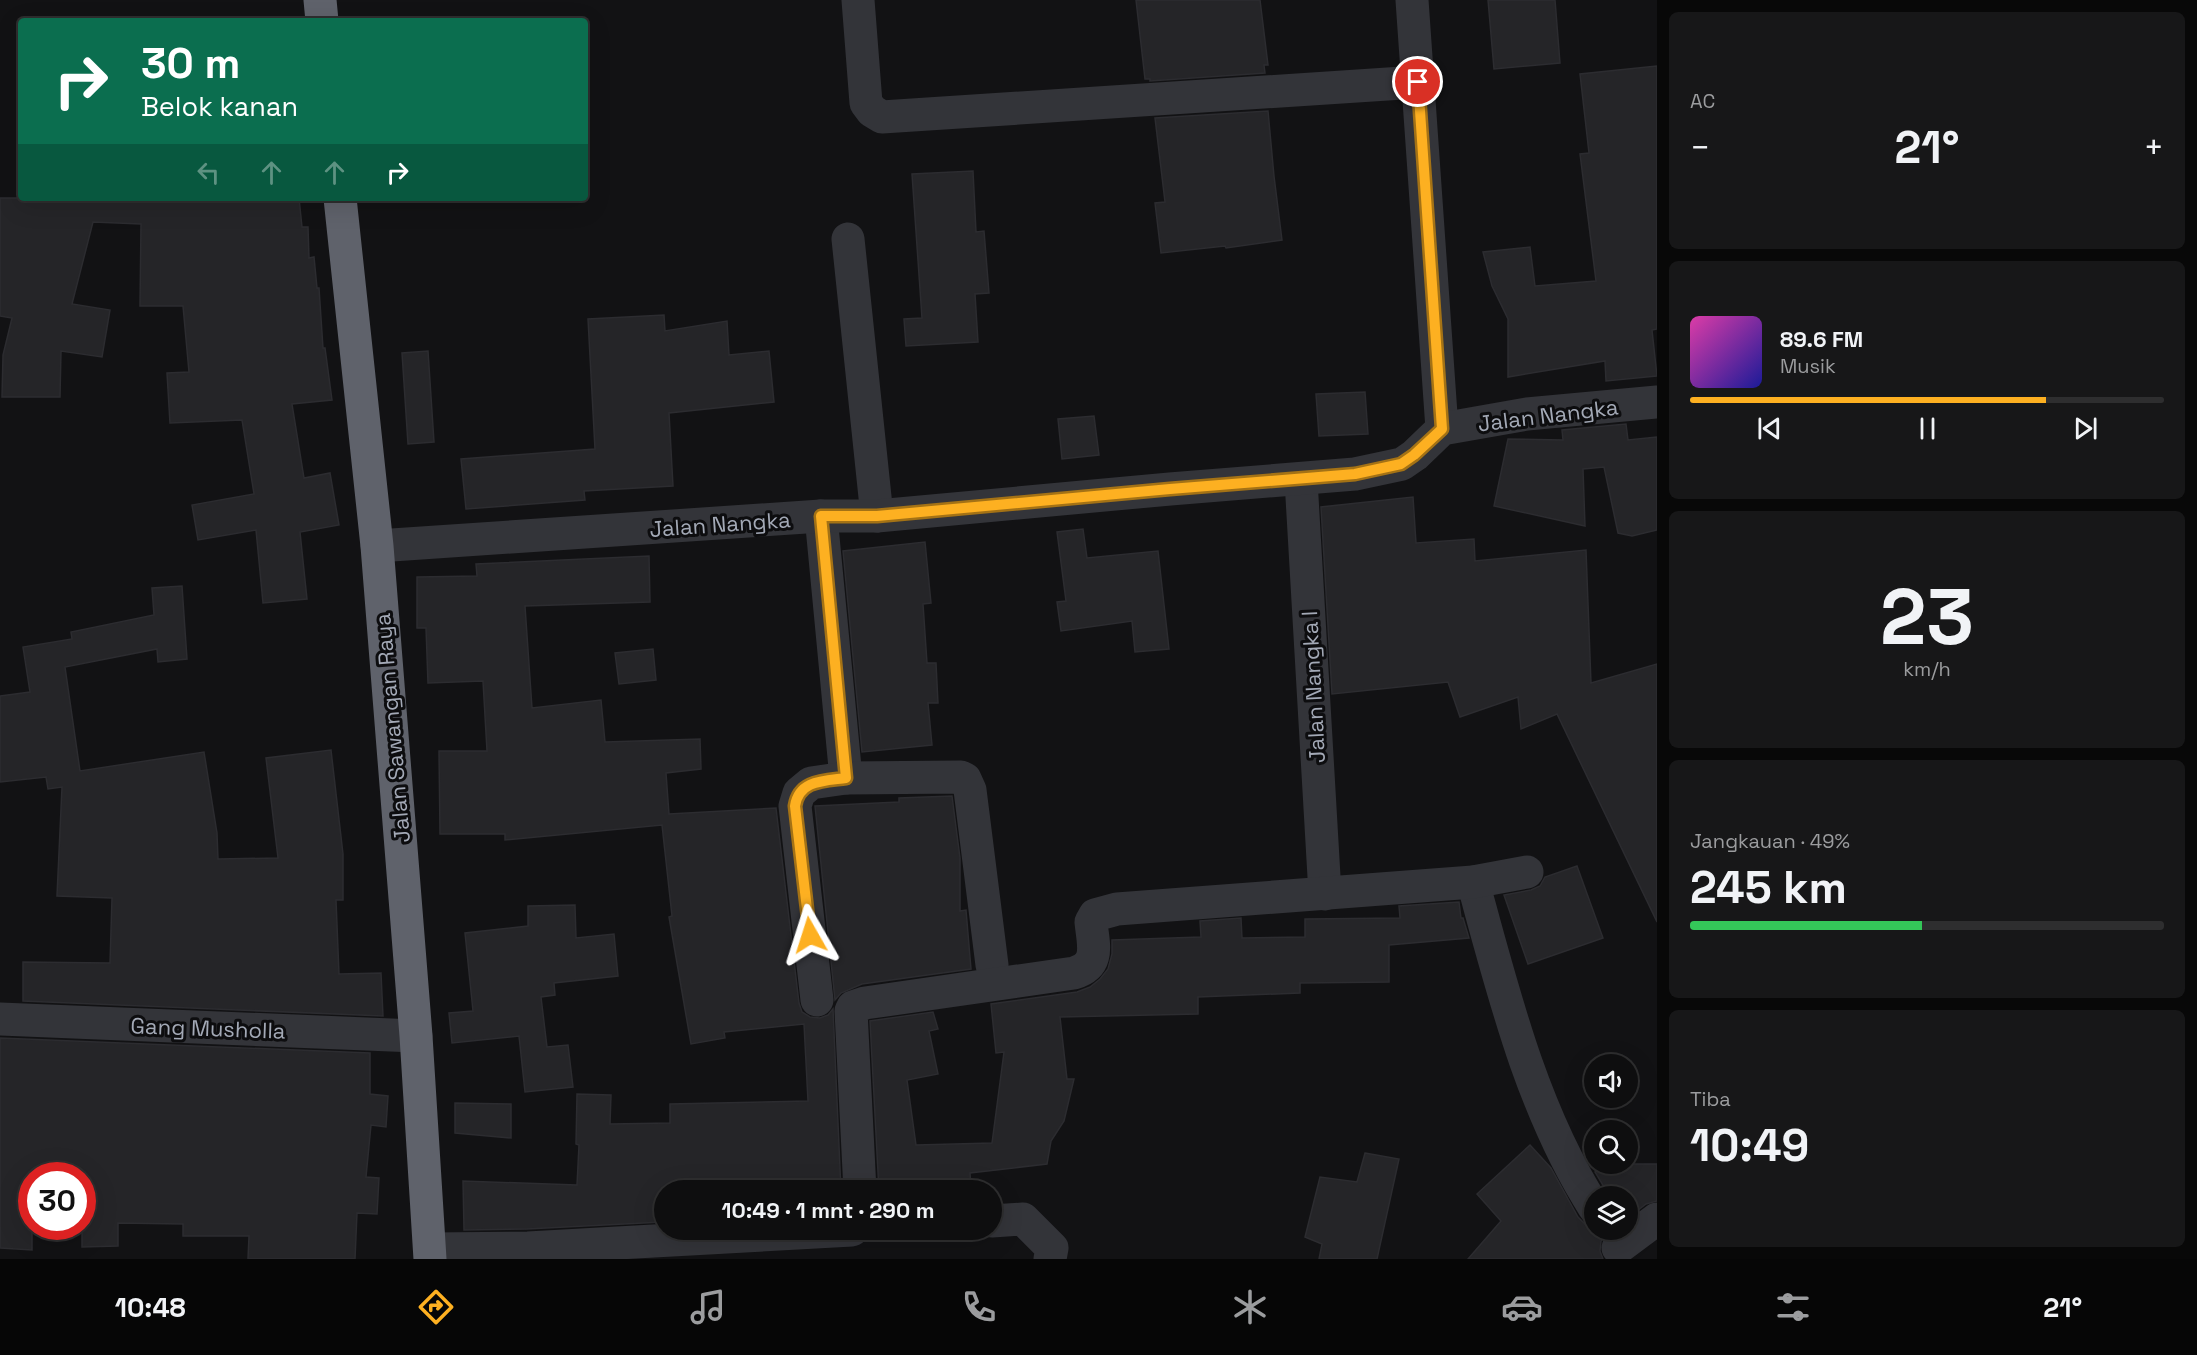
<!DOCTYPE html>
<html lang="id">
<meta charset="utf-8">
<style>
:root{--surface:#0e0e0f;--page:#171718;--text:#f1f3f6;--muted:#9b9c9e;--line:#2e2e2f;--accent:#fdb021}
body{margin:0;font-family:"Space Grotesk",sans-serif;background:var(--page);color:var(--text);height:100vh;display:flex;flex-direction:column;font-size:22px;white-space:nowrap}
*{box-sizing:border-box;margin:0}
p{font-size:20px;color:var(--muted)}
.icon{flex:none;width:33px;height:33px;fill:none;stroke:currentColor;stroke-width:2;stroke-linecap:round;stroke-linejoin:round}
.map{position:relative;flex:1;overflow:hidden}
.drawer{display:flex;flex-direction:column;gap:12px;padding:12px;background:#080808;width:540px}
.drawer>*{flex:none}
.guide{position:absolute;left:18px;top:18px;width:570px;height:183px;border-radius:6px;box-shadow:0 6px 24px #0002,0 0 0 2px var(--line);background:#0b6e4f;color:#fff;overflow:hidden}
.fabs{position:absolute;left:1584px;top:1054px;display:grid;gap:12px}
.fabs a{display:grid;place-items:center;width:54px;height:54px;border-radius:50%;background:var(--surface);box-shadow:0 6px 24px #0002,0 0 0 2px var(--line);font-size:30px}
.speed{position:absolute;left:18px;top:1162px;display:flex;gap:12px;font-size:30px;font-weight:700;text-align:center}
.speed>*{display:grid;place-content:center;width:78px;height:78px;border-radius:50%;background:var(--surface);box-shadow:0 6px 24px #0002,0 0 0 2px var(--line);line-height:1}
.speed .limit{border:9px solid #d22;background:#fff;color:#111}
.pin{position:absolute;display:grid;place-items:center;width:51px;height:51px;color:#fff;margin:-26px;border:3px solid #fff;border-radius:50%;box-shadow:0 2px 6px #0007}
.me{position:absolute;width:66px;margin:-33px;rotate:354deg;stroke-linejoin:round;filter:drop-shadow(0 0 4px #0008)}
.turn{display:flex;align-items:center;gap:21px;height:126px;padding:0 24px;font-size:27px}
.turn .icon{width:78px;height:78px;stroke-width:2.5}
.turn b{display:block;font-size:42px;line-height:51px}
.lanes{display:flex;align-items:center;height:57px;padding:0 24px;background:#0003;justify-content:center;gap:30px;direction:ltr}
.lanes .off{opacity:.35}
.big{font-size:45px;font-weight:700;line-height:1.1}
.drawer .widget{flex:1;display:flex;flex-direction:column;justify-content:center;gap:9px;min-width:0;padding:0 21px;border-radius:9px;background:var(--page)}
.drawer .dial{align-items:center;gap:0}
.dial b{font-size:78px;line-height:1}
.song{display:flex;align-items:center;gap:18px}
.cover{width:72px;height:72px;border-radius:9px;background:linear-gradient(135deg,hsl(320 70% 55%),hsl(240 70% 35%))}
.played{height:6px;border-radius:3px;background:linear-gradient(90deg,var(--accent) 75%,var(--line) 75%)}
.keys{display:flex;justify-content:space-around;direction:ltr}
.heat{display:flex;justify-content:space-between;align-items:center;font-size:33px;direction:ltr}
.charge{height:9px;border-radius:4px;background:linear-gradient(90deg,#34c759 49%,var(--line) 0)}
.trip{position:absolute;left:654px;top:1180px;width:348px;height:60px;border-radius:30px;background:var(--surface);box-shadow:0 6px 24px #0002,0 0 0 2px var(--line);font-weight:700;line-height:60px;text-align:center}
.dock{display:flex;height:96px;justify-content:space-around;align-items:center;background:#060606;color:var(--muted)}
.dock .icon{width:42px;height:42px}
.dock .current{color:var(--accent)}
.dock b{font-size:27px;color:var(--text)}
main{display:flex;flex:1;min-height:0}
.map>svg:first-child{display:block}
</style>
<main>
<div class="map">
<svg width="1657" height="1259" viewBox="0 0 1657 1259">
<rect width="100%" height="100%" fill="#121214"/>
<!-- building -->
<g fill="#252528" stroke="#2c2c30" stroke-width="1.5">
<path d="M 1136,0 L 1260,0 L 1268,65 L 1264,65 L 1265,73 L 1150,81 L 1150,79 L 1145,79 Z"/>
<path d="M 1488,0 L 1555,0 L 1560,63 L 1494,69 Z"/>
<path d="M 1657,66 L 1657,329 L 1652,330 L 1657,376 L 1606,381 L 1605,361 L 1508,377 L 1508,319 L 1492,286 L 1483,252 L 1530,247 L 1535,286 L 1596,281 L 1580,154 L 1589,153 L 1580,74 Z"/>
<path d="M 1268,111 L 1274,176 L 1282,240 L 1226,248 L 1225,246 L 1161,253 L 1155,203 L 1165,202 L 1155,118 Z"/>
<path d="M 973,171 L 976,232 L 984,231 L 989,293 L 975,294 L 978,342 L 906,346 L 904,319 L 922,318 L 912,174 Z"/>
<path d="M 0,198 L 299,198 L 302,227 L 308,227 L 309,258 L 314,257 L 317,288 L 319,288 L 323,348 L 325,348 L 332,400 L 292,404 L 304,478 L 330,473 L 339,525 L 300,532 L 307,599 L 263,603 L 256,530 L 198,540 L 192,505 L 254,494 L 242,420 L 170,423 L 167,373 L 189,372 L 183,306 L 140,306 L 141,224 L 93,222 L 72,304 L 110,310 L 102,357 L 61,351 L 60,397 L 2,397 L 3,355 L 12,318 L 0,316 Z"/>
<path d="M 664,315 L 665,331 L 727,321 L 729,355 L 769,351 L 774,402 L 669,413 L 673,486 L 584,491 L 585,500 L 466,509 L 461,459 L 595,449 L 588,319 Z"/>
<path d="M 428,351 L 434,442 L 408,444 L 402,353 Z"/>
<path d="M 1365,392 L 1368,434 L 1319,436 L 1316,394 Z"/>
<path d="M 1094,416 L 1099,455 L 1062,459 L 1058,419 Z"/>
<path d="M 1626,424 L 1628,440 L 1657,437 L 1657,530 L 1632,536 L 1618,533 L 1604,467 L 1583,469 L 1585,526 L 1494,506 L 1508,439 L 1563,440 L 1562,430 Z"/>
<path d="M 1413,497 L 1416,543 L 1474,539 L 1475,561 L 1586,550 L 1591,683 L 1657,664 L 1657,922 L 1557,714 L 1521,729 L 1518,697 L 1460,717 L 1448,682 L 1332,694 L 1321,507 Z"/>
<path d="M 1083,529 L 1087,558 L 1158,551 L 1169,649 L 1135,652 L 1132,621 L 1061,631 L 1057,602 L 1066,601 L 1057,532 Z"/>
<path d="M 925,542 L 931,603 L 923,604 L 927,663 L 936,663 L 938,703 L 928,703 L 932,745 L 862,752 L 843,551 Z"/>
<path d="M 649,556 L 650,602 L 525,606 L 532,708 L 601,700 L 605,742 L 700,739 L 701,769 L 666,773 L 669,814 L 776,808 L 799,1003 L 802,1012 L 810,1017 L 820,1018 L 828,1015 L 833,1009 L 841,1191 L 662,1191 L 662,1222 L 527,1229 L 464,1230 L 463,1181 L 577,1185 L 579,1145 L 576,1144 L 577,1094 L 611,1095 L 610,1124 L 670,1123 L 670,1104 L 808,1101 L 804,1024 L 724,1032 L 725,1038 L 691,1044 L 669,917 L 672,916 L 662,825 L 505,840 L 505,834 L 440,834 L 439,751 L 487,751 L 483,681 L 428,683 L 426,628 L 417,628 L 417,577 L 477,576 L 476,564 Z"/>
<path d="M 182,586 L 187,659 L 158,662 L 157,649 L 65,667 L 80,771 L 204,752 L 217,833 L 218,859 L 278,858 L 266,758 L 331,750 L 343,854 L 343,900 L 336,900 L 339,974 L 381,973 L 383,1016 L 23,1001 L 23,962 L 110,963 L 112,898 L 57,896 L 62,787 L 48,789 L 46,777 L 0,782 L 0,696 L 30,692 L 23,647 L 72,639 L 71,632 L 154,615 L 152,588 Z"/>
<path d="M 653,649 L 656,680 L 619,684 L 615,653 Z"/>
<path d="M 952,796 L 960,858 L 960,911 L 966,910 L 971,969 L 862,984 L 841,993 L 835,1000 L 815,806 L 899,802 L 899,798 Z"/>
<path d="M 1577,866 L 1603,938 L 1528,964 L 1504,895 L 1531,890 L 1540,886 L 1545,877 Z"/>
<path d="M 1459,902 L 1461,918 L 1463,918 L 1469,938 L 1389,945 L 1389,982 L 1300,983 L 1300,993 L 1198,997 L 1198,1014 L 1060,1017 L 1067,1079 L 1074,1079 L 1064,1121 L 1051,1141 L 1047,1164 L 970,1173 L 971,1191 L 879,1191 L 870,1021 L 933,1012 L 938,1029 L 929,1031 L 938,1074 L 907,1080 L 916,1145 L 992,1143 L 1004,1052 L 996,1053 L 991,1004 L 1077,992 L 1090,987 L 1100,979 L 1108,969 L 1112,954 L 1112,940 L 1201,937 L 1200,921 L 1241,918 L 1242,938 L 1305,937 L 1305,919 L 1400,918 L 1399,906 Z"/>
<path d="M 575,905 L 576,938 L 614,934 L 618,976 L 554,983 L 555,995 L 541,997 L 547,1047 L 568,1045 L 573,1087 L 525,1092 L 519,1036 L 452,1043 L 449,1013 L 473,1011 L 465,933 L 528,926 L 528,906 Z"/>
<path d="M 0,1038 L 370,1053 L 370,1094 L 388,1096 L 386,1127 L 371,1125 L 366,1177 L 379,1178 L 377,1214 L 357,1213 L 355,1259 L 248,1259 L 249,1236 L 183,1236 L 183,1224 L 118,1223 L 118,1246 L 82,1247 L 82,1176 L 32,1176 L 32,1250 L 0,1248 Z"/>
<path d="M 455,1103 L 511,1104 L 511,1138 L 455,1133 Z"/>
<path d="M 1530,1145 L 1551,1168 L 1578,1217 L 1585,1224 L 1594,1226 L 1594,1230 L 1611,1230 L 1601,1241 L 1600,1251 L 1603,1259 L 1468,1259 L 1501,1221 L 1477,1194 Z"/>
<path d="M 1365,1153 L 1399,1159 L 1377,1259 L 1319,1259 L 1322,1244 L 1305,1237 L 1320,1177 L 1357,1182 Z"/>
<path d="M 1606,1164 L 1657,1164 L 1657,1201 L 1646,1204 L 1628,1218 L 1628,1197 L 1610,1197 L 1595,1172 Z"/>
</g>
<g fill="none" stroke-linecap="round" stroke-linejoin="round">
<!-- street -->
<g stroke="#333439" stroke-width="33">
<path d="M 858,0 L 866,103 L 872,111 L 882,117 L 1418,82"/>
<path d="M 1412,0 L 1442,429"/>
<path d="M 848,239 L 877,516"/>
<path d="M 1301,480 L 1325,894"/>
<path d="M 821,516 L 846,778"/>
<path d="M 377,546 L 821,516 L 877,516 L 1170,489 L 1355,474 L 1402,464 L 1415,455 L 1442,429 L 1527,414 L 1657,402"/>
<path d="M 1473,882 C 1503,992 1532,1110 1594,1207"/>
<path d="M 817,1000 L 795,806 L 799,793 L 811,783 L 846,778 L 961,777 L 965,779 L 970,790 L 992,965"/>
<path d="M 0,1019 L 416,1036"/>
<path d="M 860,1191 L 851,1011 L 853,1007 L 865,1003 L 1074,973 C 1101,965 1093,944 1091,922 L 1095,915 L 1117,909 L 1473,882 L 1527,872"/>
<path d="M 992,1221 L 1023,1219 L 1052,1248 L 1050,1259"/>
<path d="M 1618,1248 L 1657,1219"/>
<path d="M 430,1249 L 528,1248 L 852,1230"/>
</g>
<!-- highway -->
<g stroke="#5f626b" stroke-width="33">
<path d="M 320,0 L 322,21"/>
<path d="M 340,198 L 377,546 L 416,1036 L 430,1259"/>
</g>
</g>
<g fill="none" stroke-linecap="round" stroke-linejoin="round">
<!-- route casing -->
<g stroke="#a47215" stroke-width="15">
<path id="route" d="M 810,935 L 795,806 C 799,780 824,781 846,778 L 821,516 L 877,516 L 1170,489 L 1355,474 L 1401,464 L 1414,455 L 1442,429 L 1418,82"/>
</g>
<!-- route -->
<use href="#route" stroke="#fdb021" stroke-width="10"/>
</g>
<g text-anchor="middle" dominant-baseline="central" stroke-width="6" stroke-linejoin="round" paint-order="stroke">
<!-- street labels -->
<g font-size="22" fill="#a3a9b6" stroke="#0d0d0f">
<text transform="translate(1548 415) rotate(-7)">Jalan Nangka</text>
<text transform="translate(720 524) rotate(-4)">Jalan Nangka</text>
<text transform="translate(1313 687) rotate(-93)">Jalan Nangka I</text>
<text transform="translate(392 728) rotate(-95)">Jalan Sawangan Raya</text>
<text transform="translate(208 1028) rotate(2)">Gang Musholla</text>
</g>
</g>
</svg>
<div class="fabs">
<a><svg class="icon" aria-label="sound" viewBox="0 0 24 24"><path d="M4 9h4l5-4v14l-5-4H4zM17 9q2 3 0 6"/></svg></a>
<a><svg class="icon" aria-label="search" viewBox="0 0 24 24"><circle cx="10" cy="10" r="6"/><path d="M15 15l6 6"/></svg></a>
<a><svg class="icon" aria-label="layers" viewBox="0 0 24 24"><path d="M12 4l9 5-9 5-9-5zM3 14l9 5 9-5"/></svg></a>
</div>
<div class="speed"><div class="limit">30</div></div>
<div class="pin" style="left:1418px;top:82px;background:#d93025"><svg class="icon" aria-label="arrive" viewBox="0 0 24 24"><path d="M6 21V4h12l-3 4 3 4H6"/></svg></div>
<svg class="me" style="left:810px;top:935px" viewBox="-20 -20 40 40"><path d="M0-17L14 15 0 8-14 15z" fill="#fdb021" stroke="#fff" stroke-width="4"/></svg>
<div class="trip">10:49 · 1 mnt · 290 m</div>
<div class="guide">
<div class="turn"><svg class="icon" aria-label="right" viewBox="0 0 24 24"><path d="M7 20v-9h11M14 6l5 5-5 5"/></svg><div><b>30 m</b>Belok kanan</div></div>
<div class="lanes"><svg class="icon off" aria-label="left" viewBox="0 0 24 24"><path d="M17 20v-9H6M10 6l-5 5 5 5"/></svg><svg class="icon off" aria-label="ahead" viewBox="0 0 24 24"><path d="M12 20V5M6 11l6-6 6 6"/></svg><svg class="icon off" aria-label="ahead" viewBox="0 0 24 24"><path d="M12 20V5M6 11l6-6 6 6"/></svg><svg class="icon" aria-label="right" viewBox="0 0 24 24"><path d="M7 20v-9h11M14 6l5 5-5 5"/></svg></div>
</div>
</div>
<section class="drawer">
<div class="widget"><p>AC</p>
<div class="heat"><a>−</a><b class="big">21°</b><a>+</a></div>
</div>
<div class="widget">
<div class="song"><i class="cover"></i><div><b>89.6 FM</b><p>Musik</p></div></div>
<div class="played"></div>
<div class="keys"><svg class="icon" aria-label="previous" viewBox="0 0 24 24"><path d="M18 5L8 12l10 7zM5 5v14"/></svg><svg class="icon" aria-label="pause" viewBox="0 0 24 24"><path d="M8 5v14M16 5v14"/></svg><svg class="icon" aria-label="next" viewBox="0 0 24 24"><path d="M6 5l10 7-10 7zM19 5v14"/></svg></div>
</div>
<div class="widget dial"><b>23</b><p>km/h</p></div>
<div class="widget"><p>Jangkauan · 49%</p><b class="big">245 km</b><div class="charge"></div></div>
<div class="widget"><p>Tiba</p><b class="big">10:49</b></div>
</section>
</main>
<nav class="dock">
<b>10:48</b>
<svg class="icon current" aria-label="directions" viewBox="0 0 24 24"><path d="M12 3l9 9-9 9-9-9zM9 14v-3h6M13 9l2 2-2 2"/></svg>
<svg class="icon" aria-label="music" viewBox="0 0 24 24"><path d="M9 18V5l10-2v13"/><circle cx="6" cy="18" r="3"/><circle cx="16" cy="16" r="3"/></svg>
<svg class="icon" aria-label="phone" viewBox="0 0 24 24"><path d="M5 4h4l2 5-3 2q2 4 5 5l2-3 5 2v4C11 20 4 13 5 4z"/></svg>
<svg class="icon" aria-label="climate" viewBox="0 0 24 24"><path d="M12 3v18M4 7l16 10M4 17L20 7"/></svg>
<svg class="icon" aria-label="car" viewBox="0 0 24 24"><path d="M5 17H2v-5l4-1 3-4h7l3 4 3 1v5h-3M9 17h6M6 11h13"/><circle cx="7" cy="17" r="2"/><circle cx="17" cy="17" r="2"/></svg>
<svg class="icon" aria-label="filters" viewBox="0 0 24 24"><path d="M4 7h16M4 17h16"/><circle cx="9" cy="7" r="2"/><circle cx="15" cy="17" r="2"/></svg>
<b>21°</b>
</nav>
